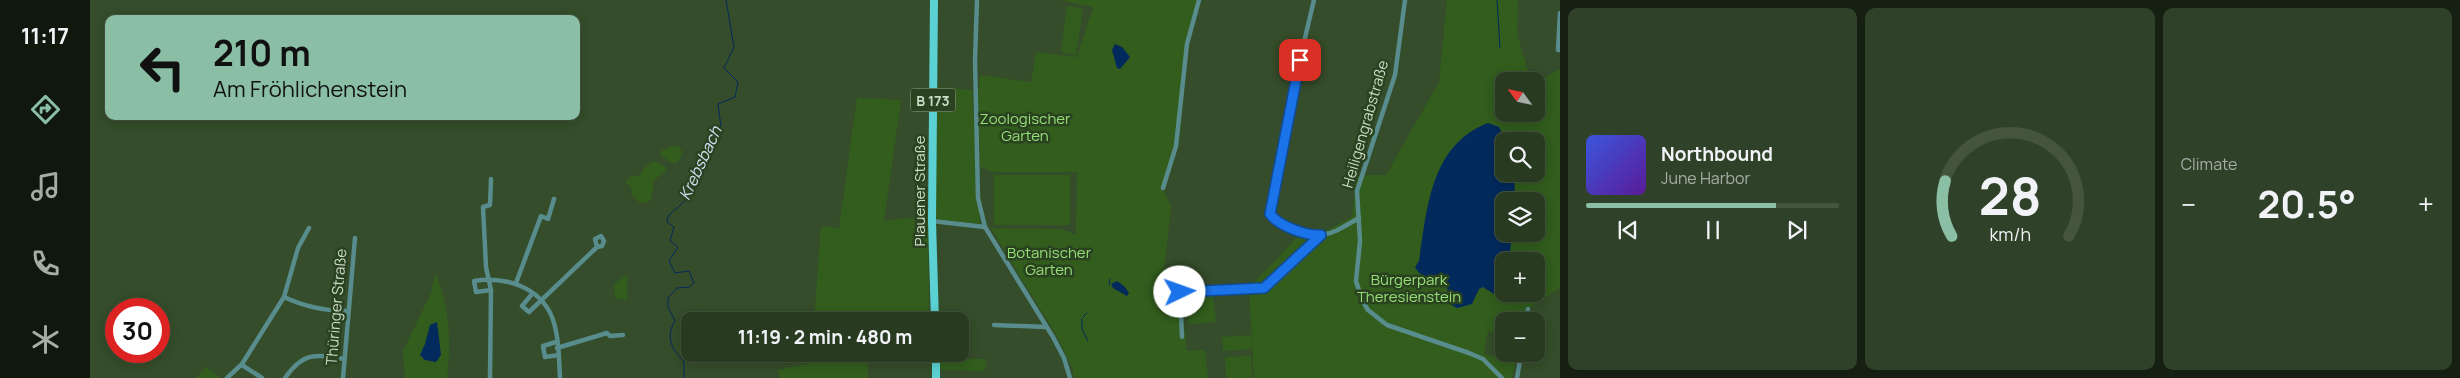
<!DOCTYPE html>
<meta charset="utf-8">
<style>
:root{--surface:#283a20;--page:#304129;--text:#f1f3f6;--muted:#a5ada5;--line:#44543e;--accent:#8abfa5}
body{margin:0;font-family:Manrope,sans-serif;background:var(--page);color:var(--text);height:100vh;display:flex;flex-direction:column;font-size:19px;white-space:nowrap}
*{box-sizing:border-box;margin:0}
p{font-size:16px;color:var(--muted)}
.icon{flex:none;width:28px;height:28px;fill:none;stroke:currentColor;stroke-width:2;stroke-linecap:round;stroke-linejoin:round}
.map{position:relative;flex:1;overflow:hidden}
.details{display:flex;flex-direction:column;gap:8px;padding:8px;background:#162012;width:900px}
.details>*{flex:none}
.top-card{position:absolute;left:15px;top:15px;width:475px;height:105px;border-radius:10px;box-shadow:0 2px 12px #0003,0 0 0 1px var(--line);background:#8abfa5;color:#111;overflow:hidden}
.needle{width:32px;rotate:303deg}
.tools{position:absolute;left:1405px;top:72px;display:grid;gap:10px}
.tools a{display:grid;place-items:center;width:50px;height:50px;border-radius:10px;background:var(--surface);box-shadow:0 2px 12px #0003,0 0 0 1px var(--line);font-size:25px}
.speed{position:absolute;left:15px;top:298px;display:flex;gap:10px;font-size:25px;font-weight:700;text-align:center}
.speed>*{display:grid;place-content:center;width:65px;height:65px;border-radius:50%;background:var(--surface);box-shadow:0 2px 12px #0003,0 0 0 1px var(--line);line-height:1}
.speed .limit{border:8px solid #d22;background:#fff;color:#111}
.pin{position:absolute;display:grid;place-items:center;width:42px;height:42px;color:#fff;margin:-21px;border-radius:10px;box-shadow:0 2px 8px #0006}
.me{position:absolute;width:55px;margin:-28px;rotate:87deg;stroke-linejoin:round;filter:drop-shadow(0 0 4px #0008)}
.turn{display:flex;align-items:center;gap:18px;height:105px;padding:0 25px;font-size:22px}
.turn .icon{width:65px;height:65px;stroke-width:2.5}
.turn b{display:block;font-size:35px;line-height:42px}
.big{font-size:38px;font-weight:700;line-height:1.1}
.details .card{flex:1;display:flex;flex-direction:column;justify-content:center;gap:8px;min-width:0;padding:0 18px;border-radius:10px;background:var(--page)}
.details .dial{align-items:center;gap:0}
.dial svg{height:130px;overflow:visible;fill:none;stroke:var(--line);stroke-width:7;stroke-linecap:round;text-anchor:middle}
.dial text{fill:var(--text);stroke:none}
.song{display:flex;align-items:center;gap:15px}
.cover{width:60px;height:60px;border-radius:8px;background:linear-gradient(135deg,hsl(230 70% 55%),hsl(270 70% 35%))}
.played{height:5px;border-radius:2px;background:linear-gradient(90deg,var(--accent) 75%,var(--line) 75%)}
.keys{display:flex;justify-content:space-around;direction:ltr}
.heat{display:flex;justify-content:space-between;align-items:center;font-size:28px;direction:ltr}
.details .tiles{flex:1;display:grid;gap:8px;grid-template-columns:repeat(3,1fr)}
.trip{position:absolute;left:591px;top:312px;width:288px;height:50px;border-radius:10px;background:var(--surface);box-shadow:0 2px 12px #0003,0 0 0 1px var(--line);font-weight:700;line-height:50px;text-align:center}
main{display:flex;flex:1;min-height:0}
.tab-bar{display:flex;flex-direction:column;width:90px;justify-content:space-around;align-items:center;background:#10170d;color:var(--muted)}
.tab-bar .icon{width:35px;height:35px}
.tab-bar .active{color:var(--accent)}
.tab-bar b{font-size:22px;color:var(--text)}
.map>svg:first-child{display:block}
</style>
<main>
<nav class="tab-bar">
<b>11:17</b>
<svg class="icon active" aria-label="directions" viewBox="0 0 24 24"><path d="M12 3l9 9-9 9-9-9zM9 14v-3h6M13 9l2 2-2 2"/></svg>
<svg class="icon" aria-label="music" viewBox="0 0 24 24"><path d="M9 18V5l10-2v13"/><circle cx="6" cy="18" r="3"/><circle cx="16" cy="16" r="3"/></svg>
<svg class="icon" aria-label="phone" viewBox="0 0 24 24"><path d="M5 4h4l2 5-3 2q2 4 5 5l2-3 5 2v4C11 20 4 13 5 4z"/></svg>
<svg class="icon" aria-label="climate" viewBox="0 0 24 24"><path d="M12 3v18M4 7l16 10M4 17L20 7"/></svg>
</nav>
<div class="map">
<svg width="1470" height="378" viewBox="0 0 1470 378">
<rect width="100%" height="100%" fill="#354d2a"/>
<!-- green -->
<g fill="#325d1d" fill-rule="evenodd">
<path d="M 971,0 L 1109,0 L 1097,44 L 1086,146 L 1073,188 L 1081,207 L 1073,278 L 1076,290 L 1090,292 L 1097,351 L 1115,350 L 1118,378 L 984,378 L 982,367 L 966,335 L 901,228 L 970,229 L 986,235 L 987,172 L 901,172 L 890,166 L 888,96 L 890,75 L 941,82 L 946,52 L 987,57 L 1003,7 Z"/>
<path d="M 1357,0 L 1428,0 L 1427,34 L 1441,81 L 1414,81 L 1414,114 L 1446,114 L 1446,82 L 1470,69 L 1470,288 L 1434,311 L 1432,321 L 1414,321 L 1414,334 L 1398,331 L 1394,354 L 1426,360 L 1422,378 L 1164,378 L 1159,288 L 1213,231 L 1238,230 L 1262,217 L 1267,175 L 1296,175 L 1349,82 ZM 1414,141 L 1446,141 L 1446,174 L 1414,174 ZM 1414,201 L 1446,201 L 1446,234 L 1414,234 ZM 1414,261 L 1446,261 L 1446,294 L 1414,294 Z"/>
<path d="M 977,6 L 993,9 L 986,55 L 971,52 Z"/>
<path d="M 846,87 L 882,90 L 890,224 L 844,219 Z"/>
<path d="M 767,98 L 811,100 L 794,221 L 838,216 L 839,321 L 724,321 L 731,226 L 749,228 Z"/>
<path d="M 582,146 L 588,146 L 592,151 L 591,157 L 587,163 L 582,163 L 570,155 L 571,151 Z"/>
<path d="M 564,161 L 575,167 L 576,171 L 564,180 L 561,199 L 555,203 L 550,203 L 542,195 L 541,186 L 535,183 L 539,177 L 550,175 L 555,167 Z"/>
<rect x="904" y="175" width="76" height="50"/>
<path d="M 345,272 C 359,307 362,341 357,378 L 315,378 L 313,351 L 342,291 Z"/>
<path d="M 537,274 L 537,300 L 525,298 L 524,285 Z"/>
<path d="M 1123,295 L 1126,322 L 1099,324 L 1097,297 Z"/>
<path d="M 1161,335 L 1162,349 L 1133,351 L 1132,337 Z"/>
<path d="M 725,354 L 777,354 L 778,378 L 690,378 L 688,370 L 726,362 Z"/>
<path d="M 1161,356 L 1162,378 L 1136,378 L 1135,357 Z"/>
<path d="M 849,358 L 897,359 L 894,371 L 851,370 Z"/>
<path d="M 116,367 L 130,377 L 129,378 L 106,378 Z"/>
</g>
<!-- water -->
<g fill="#022a5c">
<path d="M 1025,44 L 1032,47 L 1040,57 L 1030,69 L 1027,68 L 1022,50 Z"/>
<path d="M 1398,123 L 1409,127 L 1413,135 L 1421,141 L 1414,141 L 1414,174 L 1425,174 L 1424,201 L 1414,201 L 1414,234 L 1422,234 L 1419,261 L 1414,261 L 1414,292 L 1411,294 L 1404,294 L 1393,287 L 1389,289 L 1382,304 L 1367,308 L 1360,304 L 1357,287 L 1351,279 C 1341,277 1330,278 1325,267 L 1329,261 C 1337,210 1340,145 1398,123 Z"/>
<path d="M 1027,281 L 1034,286 L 1039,293 L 1037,296 L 1023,288 L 1021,284 Z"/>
<path d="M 347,322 L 351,355 L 346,362 L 335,360 L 330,355 L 335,344 L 340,325 Z"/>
</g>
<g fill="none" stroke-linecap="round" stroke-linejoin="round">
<!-- stream -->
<g stroke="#022a5c" stroke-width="1">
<path d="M 1407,0 L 1410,48"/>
<path d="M 1019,285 L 1020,279"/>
<path d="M 993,317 L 997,313"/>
<path d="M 992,319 L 992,329 L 998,341"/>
<path d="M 594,378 L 594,361 C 582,350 575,337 585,321 L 578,307 L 578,298 L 587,288 L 599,287 L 604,283 L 599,271 L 585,273 L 579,261 L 588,247 L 580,241 L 584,227 L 577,222 L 578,216 L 597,199 L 631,127 L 628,104 L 645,97 L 648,82 L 634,68 L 644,47 L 636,0"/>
</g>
<!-- street -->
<g stroke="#588c8d" stroke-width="4.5">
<path d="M 887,0 L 885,60 L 888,198 L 895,227 L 963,337 L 974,358 L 980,378"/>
<path d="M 1224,0 L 1214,42 L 1180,214 C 1186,222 1194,224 1203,228 C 1236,240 1239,235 1269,218"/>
<path d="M 1315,0 L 1305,75 L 1267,191 L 1270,241 L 1266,281 L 1272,300 L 1278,310 L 1297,325 L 1379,353 L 1393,359 L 1412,378"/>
<path d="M 1470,13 L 1468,50 L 1470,50"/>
<path d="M 1073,188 L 1086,146 L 1097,44 L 1109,0"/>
<path d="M 842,221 L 895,227"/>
<path d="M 426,283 L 451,216 L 458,219 L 464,199"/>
<path d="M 401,290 L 386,292 L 384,281 C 414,276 449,286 462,317 C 469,335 469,359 470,378"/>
<path d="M 442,294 L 432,306 L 439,312 L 507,247 L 512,246 L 514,241 L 511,236 L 505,239 L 507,247"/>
<path d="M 194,297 C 215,307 235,311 258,311"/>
<path d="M 1436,321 L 1438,309"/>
<path d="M 904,325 L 956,327"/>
<path d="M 1092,337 L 1090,292 L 1174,288 L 1231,235"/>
<path d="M 466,342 L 453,346 L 455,357 L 469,355"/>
<path d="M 467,348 L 517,333 L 520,336 L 533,335"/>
<path d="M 152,365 L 172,378"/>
<path d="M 137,378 L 152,364 L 194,297 L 208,248 L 219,228"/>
<path d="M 195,378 C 213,352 225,354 254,359"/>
<path d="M 253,378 L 265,238"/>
<path d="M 400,378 L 401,290 L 396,267 L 393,207 L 400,205 L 401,179"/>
<path d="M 1427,378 L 1431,354"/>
</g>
<!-- primary -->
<g stroke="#5bd1d3" stroke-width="8">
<path d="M 844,0 L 842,221 L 845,321"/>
<path d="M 846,354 L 846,378"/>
</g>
</g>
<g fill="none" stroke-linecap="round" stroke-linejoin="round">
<!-- route casing -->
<g stroke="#114b97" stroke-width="12">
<path id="route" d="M 1090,292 L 1174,288 L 1231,235 C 1216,236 1189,226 1180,214 L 1210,60"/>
</g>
<!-- route -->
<use href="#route" stroke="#1a73e8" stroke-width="9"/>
</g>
<g text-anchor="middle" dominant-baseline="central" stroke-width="5" stroke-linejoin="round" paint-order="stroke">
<!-- shield labels -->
<rect fill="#2a4220" stroke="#9bad94" stroke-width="1" x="820.5" y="88.5" width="45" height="23" rx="4"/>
<g font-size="14" font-weight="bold" fill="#ccdbc6">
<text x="843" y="100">B 173</text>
</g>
<!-- park labels -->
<g font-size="15" fill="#96df78" stroke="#2a4220">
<text x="935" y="118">Zoologischer<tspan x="935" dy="17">Garten</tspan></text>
<text x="959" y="252">Botanischer<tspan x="959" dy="17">Garten</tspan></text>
<text x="1319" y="279">Bürgerpark<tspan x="1319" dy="17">Theresienstein</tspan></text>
</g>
<!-- street labels -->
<g font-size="15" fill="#ccdbc6" stroke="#2a4220">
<text transform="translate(1275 124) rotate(-74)">Heiligengrabstraße</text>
<text transform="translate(829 191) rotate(-90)">Plauener Straße</text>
<text transform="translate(246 307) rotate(-85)">Thüringer Straße</text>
</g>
<!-- water labels -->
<g font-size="16" font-style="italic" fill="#d4e1f5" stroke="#2a4220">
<text transform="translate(610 163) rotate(-65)">Krebsbach</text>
</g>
</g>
</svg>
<div class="tools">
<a><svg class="needle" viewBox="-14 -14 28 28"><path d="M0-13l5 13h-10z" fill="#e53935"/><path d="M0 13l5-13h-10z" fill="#a5ada5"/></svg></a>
<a><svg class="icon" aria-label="search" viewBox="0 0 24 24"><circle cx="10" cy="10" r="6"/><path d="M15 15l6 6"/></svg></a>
<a><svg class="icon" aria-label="layers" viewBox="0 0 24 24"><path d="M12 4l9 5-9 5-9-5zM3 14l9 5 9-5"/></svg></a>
<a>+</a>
<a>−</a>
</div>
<div class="speed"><div class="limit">30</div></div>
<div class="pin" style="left:1210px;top:60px;background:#d93025"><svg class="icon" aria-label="arrive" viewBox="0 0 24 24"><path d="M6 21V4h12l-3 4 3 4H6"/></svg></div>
<svg class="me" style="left:1090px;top:292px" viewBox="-20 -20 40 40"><circle r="19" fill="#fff"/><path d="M0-13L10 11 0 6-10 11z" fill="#1a73e8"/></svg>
<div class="trip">11:19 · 2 min · 480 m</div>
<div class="top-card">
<div class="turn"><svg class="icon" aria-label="left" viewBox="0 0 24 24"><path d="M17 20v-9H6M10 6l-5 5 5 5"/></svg><div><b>210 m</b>Am Fröhlichenstein</div></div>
</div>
</div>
<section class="details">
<div class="tiles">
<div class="card">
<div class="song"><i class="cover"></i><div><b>Northbound</b><p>June Harbor</p></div></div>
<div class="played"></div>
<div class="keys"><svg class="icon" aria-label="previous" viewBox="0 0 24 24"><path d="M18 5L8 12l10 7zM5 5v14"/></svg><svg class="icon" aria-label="pause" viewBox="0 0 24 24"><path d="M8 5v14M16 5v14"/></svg><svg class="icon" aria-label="next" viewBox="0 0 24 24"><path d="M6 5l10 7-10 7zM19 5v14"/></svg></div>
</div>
<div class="card dial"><svg viewBox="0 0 100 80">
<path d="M14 69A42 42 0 1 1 86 69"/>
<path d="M14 69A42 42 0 0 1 10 35" stroke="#8abfa5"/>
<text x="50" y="56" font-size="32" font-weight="700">28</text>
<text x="50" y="72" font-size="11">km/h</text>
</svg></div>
<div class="card"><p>Climate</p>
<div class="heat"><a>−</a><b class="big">20.5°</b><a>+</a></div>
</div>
</div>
</section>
</main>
